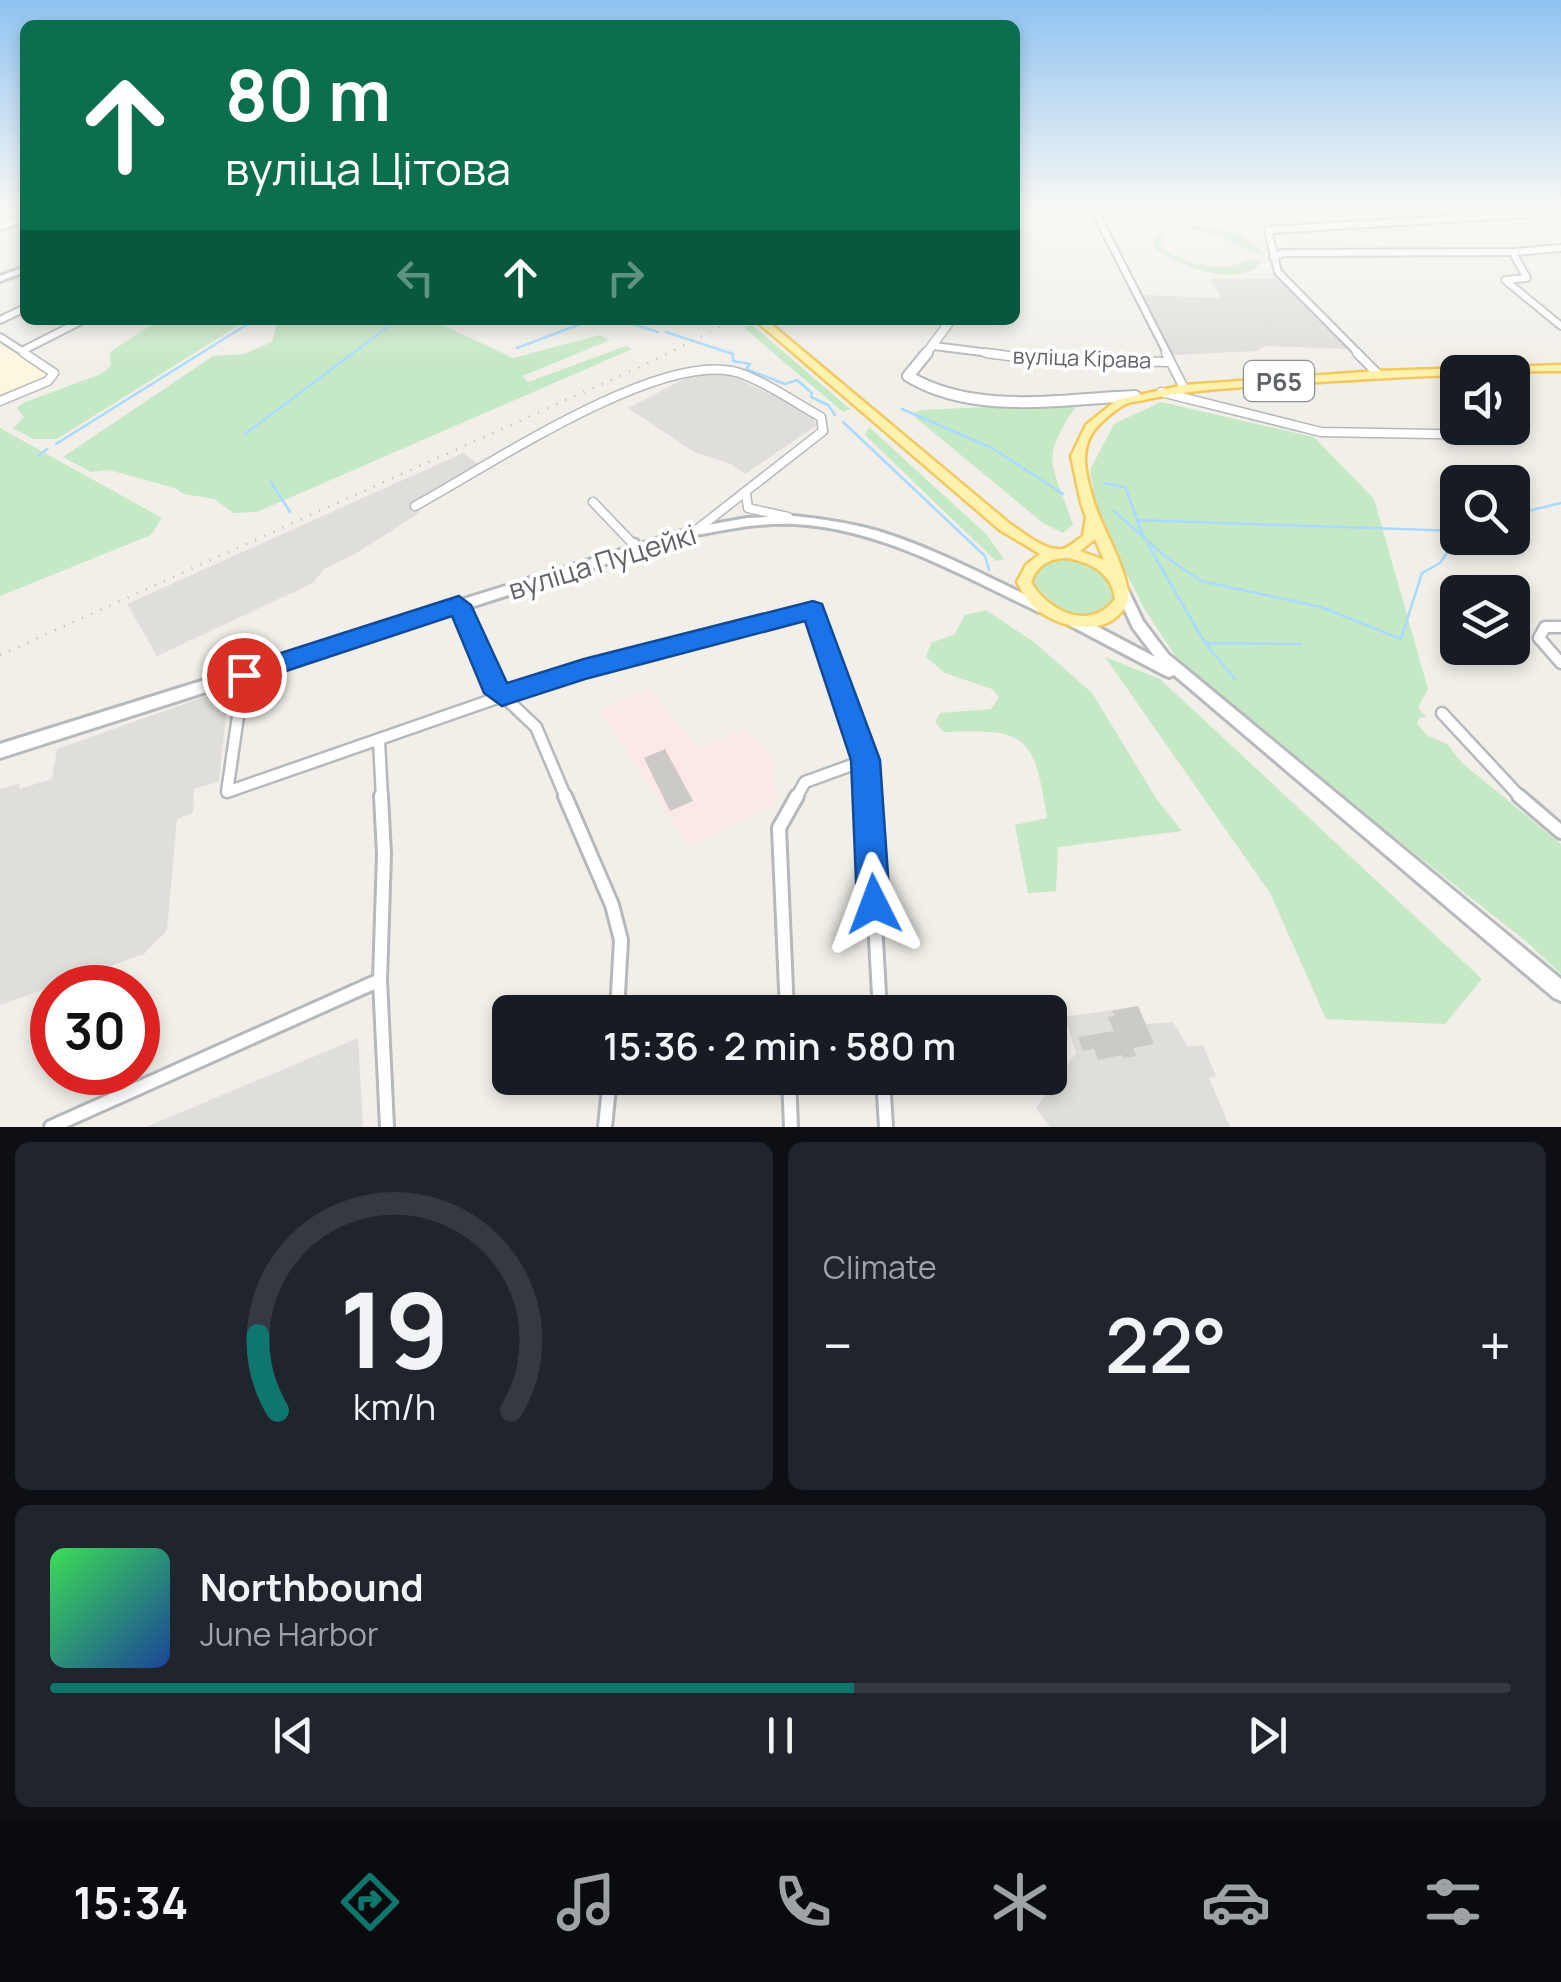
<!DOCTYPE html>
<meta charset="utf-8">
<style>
:root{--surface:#171b24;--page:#20242c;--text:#f1f3f6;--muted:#9ea1a6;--line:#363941;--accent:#0f766e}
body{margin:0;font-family:Manrope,sans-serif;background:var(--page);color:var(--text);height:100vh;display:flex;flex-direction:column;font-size:38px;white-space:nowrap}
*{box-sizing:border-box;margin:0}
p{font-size:32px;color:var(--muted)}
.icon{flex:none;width:55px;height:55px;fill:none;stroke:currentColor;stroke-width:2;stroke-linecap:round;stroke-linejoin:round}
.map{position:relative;height:1127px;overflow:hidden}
.details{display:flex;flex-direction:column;gap:15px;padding:15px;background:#0d0f14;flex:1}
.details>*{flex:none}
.hud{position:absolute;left:20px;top:20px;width:1000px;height:305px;border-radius:15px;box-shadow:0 5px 15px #0003;background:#0b6e4f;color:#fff;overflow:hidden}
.fabs{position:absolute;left:1440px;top:355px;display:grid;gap:20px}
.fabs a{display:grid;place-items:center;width:90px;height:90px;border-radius:15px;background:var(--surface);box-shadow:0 5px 15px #0003;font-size:50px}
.speed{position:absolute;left:30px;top:965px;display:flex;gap:20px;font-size:50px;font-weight:700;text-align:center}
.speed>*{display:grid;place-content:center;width:130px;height:130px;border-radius:50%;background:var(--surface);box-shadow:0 5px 15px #0003;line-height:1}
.speed .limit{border:15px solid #d22;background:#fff;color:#111}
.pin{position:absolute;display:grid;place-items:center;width:85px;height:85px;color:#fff;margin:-42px;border:5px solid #fff;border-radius:50%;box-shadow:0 2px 10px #0007}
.me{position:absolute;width:110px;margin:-55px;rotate:357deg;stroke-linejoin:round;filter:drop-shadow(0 0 8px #0008)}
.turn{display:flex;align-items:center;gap:35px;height:210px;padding:0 40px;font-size:45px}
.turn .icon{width:130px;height:130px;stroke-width:2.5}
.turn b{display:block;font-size:70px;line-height:85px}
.lanes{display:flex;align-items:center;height:95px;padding:0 40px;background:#0003;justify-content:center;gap:50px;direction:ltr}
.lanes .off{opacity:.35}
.big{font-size:75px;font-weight:600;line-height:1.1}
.details .tile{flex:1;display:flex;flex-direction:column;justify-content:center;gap:15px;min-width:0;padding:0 35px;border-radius:15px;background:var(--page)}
.details .dial{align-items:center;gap:0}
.dial svg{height:260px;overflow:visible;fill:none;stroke:var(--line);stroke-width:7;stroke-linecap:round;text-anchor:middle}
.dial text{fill:var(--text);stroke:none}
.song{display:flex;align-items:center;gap:30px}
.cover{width:120px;height:120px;border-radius:15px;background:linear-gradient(135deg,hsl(130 70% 55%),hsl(220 70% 35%))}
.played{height:10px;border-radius:5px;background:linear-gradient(90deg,var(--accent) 55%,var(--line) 55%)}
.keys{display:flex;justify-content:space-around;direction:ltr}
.heat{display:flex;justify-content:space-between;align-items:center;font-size:55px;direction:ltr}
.details .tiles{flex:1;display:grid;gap:15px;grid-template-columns:1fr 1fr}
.tile:last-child{grid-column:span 2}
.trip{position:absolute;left:492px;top:995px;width:575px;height:100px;border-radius:15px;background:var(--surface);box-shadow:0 5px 15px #0003;font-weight:600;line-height:100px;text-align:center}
.tab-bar{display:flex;height:160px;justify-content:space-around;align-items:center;background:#090b0e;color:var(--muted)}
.tab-bar .icon{width:70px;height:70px}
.tab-bar .on{color:var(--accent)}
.tab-bar b{font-size:45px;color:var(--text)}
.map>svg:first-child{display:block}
</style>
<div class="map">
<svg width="1561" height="1127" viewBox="0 0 1561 1127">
<rect width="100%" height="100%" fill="#f1efe8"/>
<!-- commercial -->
<path fill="#fef7e0" d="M 0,342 L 52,378 L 0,398 Z"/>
<!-- industrial -->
<g fill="#e0deda">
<path d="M 1283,278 L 1348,349 L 1265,346 L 1256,351 L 1172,355 L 1141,295 L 1222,298 L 1210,279 Z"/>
<path d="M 694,374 L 727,374 L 808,412 L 817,425 L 745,474 L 731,464 L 694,452 L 628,408 Z"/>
<path d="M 463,453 L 481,466 L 414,502 L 420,512 L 357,553 L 324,569 L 313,583 L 157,656 L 127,604 Z"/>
<path d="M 229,688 L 219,781 L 194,789 L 193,813 L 177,819 L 167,930 L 144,954 L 0,1005 L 0,789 L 20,783 L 19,789 L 52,779 L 57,749 Z"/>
<path d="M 1138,1006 L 1146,1024 L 1173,1022 L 1188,1047 L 1203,1045 L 1216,1076 L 1209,1078 L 1230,1127 L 1050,1127 L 1036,1108 L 1076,1053 L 1065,1017 Z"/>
<path d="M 358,1038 L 363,1127 L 146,1127 Z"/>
</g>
<!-- medical -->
<path fill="#fce8e6" d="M 648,689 L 700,750 L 743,729 L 771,755 L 776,803 L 689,847 L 601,711 Z"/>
<!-- green -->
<g fill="#c5e8c5">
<path d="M 1198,226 L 1239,234 L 1266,255 C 1240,254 1195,211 1161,237 L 1160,245 C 1177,261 1207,270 1231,266 C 1244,263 1250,256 1262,261 C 1241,291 1177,265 1155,248 L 1153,243 L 1162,231 Z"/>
<path d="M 159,320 L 247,320 L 57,439 L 34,439 L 13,428 L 24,417 L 17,408 L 23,403 L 101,374 L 111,366 L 110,352 Z"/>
<path d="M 278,320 L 432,320 L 513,358 L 600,335 L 610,340 L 522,376 L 528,382 L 626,346 L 632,349 L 257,512 L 234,513 L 214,499 L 184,494 L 175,488 L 109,470 L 91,472 L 63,457 L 213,356 L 244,354 L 272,342 Z"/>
<path d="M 752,325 L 850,409 L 843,412 L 743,327 Z"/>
<path d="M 1161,402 L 1314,437 L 1374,499 L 1428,689 L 1418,708 L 1426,717 L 1419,718 L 1417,724 L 1428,736 L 1447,744 L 1462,763 L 1561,844 L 1561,974 L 1527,942 L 1188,675 L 1145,610 L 1098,518 L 1090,470 L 1114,424 Z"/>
<path d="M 1078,403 C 1038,462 1052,461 1073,525 L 1063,533 L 1043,523 L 916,418 L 915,413 L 921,410 Z"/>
<path d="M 869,427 L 986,534 L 1004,559 L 996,561 L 865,435 Z"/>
<path d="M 0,428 L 162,518 L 151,535 L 0,596 Z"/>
<path d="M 1061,559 C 1084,561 1110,569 1114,596 C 1100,633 1042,612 1033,582 L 1040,566 Z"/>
<path d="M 986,610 L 1035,643 L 1092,693 L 1158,801 L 1182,831 L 1058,847 L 1056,891 L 1028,893 L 1015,825 L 1047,818 C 1034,736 1028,728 944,732 L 935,722 L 940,713 L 991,709 L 999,697 L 992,689 L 945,673 L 926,657 L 931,643 L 955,634 L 965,615 Z"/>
<path d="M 1105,657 L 1160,679 L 1482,979 L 1445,1024 L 1326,1019 L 1270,893 Z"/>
</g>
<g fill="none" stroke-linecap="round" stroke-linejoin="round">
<!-- stream -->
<g stroke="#aadaff" stroke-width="2.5">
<path d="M 620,320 L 658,332"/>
<path d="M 480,324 L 489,320"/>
<path d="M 666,332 L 733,354 L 733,361 L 750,364 L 746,369 L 785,384 L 797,380 L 812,393 L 811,397 L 828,405 L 835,415"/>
<path d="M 517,348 L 591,320"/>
<path d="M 902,409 L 992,448 L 1063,494"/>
<path d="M 843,422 L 985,556 L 989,570"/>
<path d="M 245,434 L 397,320"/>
<path d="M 56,444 L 254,320"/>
<path d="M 38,456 L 47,449"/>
<path d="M 271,482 L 290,512"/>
<path d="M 1104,483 L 1125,487 L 1144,538"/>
<path d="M 1114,511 L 1166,557 L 1201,581 L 1321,607 L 1401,639 L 1422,573 L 1440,563 L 1458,536"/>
<path d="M 1512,515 L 1561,503"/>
<path d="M 1137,520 L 1458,531"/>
<path d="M 1148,545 L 1205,643"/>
<path d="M 1235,679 L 1205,643 L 1301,644"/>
</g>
</g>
<!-- building -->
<g fill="#cccac5">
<path d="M 665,749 L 693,801 L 670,811 L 644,758 Z"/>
<path d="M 1138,1006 L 1154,1044 L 1133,1048 L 1136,1056 L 1124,1058 L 1122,1055 L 1098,1060 L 1094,1049 L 1083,1051 L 1078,1037 L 1114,1031 L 1108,1017 L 1115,1016 L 1112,1011 Z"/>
</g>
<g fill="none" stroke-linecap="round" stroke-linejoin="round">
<!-- minor-far3 casing -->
<g stroke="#b5b8bc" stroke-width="10">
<g id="minor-far3">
<path d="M 1093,208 L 1168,355"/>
<path d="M 0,227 L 25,218"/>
<path d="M 1514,255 L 1527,278 L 1505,280 L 1561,326"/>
<path d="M 1273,257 L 1283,253 L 1514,252 L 1561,248"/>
<path d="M 0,320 L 25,308"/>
<path d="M 0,337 L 28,355"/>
<path d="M 934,346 L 1005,355"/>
<path d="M 22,351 L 83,320"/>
<path d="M 1360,355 L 1278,272 L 1268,230 L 1561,212"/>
</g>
</g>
<!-- minor-far2 casing -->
<g stroke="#b5b8bc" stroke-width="11">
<g id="minor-far2">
<path d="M 986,353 L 1038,360 L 1170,362"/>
<path d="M 1166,353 L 1184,388"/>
<path d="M 1357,353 L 1378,374"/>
<path d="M 1161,392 L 1321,432 L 1489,435 L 1502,428"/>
<path d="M 0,401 L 48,381 L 54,373 L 24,353"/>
<path d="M 746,494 L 748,508 L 788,517"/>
<path d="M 593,502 L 636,547"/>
<path d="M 415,506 C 487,467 652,355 732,371 C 757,376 797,404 821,417 L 823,431 L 695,531"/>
</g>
</g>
<!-- minor-far1 casing -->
<g stroke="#b5b8bc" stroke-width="15">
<g id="minor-far1">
<path d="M 634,544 L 639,550"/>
<path d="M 1561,627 L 1545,627 L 1539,638 L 1561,663"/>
<path d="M 244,675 L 227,792 L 503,696 L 493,686 L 459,605"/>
<path d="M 1442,713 L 1521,798"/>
<path d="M 379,741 L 382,798"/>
<path d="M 866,760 L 868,798"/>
<path d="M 566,798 L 536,727 L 503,696 L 584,669 L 813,610 L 866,760 L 805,782 L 796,798"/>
</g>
</g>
<!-- minor casing -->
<g stroke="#b5b8bc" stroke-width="18">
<g id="minor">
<path d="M 381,796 L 384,854 L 380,980 L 387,1127"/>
<path d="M 565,796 L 612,905 L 621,940 L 617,1012"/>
<path d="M 868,796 L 880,1012"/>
<path d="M 1519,796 L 1561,832"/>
<path d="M 787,1012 L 779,828 L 797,796"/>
<path d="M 789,1078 L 791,1127"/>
<path d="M 883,1078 L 886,1127"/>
<path d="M 51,1127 L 380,980"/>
<path d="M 605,1127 L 610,1078"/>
</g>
</g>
<!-- tertiary-far1 casing -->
<g stroke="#b5b8bc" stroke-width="11">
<path id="tertiary-far1" d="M 925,355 L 951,320"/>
</g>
<!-- tertiary casing -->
<g stroke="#b5b8bc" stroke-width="14">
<path id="tertiary" d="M 927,353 L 908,376 C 974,416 1061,399 1135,396"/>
</g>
<!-- secondary casing -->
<g stroke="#b6babf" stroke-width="6">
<g id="secondary">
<path d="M 25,267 L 25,272 L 0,281 L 0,276 Z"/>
<path d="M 794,516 C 822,519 850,523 878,531 C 937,549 993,580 1049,606 L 1051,609 L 1049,612 L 1039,612 C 962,576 883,529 795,524 C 762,522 729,529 696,535 L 0,758 L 0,744 L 691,528 L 747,518 Z"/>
<path d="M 1122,586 L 1127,588 L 1143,621 L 1168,654 L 1561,979 L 1561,1001 L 1554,998 L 1174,675 L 1169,677 L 1164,675 L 1069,625 L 1067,621 L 1069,617 L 1079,617 L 1155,657 L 1133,628 L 1116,591 Z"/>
</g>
</g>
<!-- primary casing -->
<g stroke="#f2c960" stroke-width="5">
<path id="primary" d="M 755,320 L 766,320 L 1010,524 C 1024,533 1044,551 1062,549 C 1069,548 1077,540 1083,536 L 1086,517 L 1081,503 L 1071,456 L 1086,425 L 1117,400 L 1184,385 L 1378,371 L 1561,365 L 1561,371 L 1458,372 L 1458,375 C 1387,377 1316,382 1246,387 C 1212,389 1181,392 1148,399 C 1141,401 1132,401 1126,404 C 1117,408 1103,420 1096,428 C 1078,449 1086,475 1093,499 C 1099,524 1137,584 1126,605 C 1108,639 1058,629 1034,607 C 1026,600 1022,591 1017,582 L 1026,565 L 1040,554 L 1000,530 ZM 1095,539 L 1104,560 L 1080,551 ZM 1068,558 C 1092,563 1112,573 1115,599 C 1091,632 1048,612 1031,582 C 1038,564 1050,558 1068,558 Z"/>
</g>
<!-- minor-far3 -->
<use href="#minor-far3" stroke="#fff" stroke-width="6"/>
<!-- minor-far2 -->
<use href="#minor-far2" stroke="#fff" stroke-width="8"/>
<!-- minor-far1 -->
<use href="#minor-far1" stroke="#fff" stroke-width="10"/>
<!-- minor -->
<use href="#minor" stroke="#fff" stroke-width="12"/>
<!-- tertiary-far1 -->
<use href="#tertiary-far1" stroke="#fff" stroke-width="8"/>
<!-- tertiary -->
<use href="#tertiary" stroke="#fff" stroke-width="10"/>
<!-- secondary -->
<use href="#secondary" fill="#fff" fill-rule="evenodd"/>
<!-- primary -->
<use href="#primary" fill="#fff2af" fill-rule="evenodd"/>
<!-- rail -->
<path stroke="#b6b7b8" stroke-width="2.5" stroke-dasharray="1 9" stroke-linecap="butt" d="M 0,655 L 655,360 L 733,320"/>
</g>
<!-- sky -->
<linearGradient id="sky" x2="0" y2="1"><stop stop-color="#8fc3f1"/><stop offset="0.57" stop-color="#f9f8f5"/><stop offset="1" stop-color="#f9f8f5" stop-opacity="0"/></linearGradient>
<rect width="1561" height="366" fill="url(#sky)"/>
<!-- route -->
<path fill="#1a73e8" stroke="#114b97" stroke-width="2.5" d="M 459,596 L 471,605 L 507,683 L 584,659 L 813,601 L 822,604 L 880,760 L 890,904 L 885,916 L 874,920 L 862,916 L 857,904 L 851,760 L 805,621 L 585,679 L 502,706 L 484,693 L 452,616 L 244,685 L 234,682 L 231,675 L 234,668 Z"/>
<g text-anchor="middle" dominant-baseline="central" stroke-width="8" stroke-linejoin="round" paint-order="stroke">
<!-- far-street labels -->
<g font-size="22" fill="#5f6368" stroke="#fff">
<text transform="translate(1082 358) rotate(2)">вуліца Кірава</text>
</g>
<!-- shield labels -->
<rect fill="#fff" stroke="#8f9295" stroke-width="2.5" x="1244" y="361" width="70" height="40" rx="8"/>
<g font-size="25" font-weight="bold" fill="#5f6368">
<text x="1279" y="381">Р65</text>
</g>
<!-- street labels -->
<g font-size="28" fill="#5f6368" stroke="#fff">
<text transform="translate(602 561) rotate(-17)">вуліца Пуцейкі</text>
</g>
</g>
</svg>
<div class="fabs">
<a><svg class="icon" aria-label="sound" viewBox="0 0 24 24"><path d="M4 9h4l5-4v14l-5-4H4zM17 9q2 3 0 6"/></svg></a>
<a><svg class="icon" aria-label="search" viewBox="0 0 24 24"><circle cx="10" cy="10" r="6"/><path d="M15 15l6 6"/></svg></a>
<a><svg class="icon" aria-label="layers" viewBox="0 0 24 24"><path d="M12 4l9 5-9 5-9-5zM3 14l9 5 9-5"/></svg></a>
</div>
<div class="speed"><div class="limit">30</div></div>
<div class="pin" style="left:244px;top:675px;background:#d93025"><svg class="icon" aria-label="arrive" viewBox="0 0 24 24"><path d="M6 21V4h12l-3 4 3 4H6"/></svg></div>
<svg class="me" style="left:874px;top:904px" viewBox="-20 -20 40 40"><path d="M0-17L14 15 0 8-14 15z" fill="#1a73e8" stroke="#fff" stroke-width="4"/></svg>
<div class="trip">15:36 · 2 min · 580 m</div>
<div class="hud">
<div class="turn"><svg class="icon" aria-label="ahead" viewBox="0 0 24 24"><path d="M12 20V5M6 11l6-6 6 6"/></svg><div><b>80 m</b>вуліца Цітова</div></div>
<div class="lanes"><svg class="icon off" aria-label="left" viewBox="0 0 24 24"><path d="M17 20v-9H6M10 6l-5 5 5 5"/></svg><svg class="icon" aria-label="ahead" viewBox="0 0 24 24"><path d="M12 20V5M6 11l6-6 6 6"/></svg><svg class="icon off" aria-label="right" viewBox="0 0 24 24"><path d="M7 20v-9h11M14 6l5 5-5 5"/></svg></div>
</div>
</div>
<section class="details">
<div class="tiles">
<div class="tile dial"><svg viewBox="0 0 100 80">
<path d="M14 69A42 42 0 1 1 86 69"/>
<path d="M14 69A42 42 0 0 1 8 46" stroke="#0f766e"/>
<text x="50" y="56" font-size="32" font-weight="700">19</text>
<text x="50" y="72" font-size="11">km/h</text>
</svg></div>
<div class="tile"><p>Climate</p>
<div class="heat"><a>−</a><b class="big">22°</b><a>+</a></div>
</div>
<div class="tile">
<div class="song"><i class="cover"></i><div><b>Northbound</b><p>June Harbor</p></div></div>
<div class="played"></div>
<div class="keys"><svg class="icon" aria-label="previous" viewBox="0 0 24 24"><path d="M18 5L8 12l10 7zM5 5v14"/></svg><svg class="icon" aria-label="pause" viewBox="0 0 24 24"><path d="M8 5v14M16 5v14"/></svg><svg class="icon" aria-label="next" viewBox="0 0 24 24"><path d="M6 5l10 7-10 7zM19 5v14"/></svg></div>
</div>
</div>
</section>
<nav class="tab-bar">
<b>15:34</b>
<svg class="icon on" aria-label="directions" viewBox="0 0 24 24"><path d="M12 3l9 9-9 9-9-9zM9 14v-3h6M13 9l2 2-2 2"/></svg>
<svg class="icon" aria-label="music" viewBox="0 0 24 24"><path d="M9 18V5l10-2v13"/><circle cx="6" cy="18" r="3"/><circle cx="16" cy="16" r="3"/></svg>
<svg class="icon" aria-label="phone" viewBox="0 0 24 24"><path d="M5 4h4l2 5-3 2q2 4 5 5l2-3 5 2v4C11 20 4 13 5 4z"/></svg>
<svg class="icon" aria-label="climate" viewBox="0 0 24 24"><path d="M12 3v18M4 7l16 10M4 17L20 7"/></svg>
<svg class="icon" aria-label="car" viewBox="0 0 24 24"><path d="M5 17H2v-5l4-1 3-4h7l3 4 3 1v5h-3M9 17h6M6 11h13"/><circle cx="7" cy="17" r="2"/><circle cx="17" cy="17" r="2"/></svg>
<svg class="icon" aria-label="filters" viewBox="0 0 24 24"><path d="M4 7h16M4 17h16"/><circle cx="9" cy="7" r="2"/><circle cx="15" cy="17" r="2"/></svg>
</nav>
